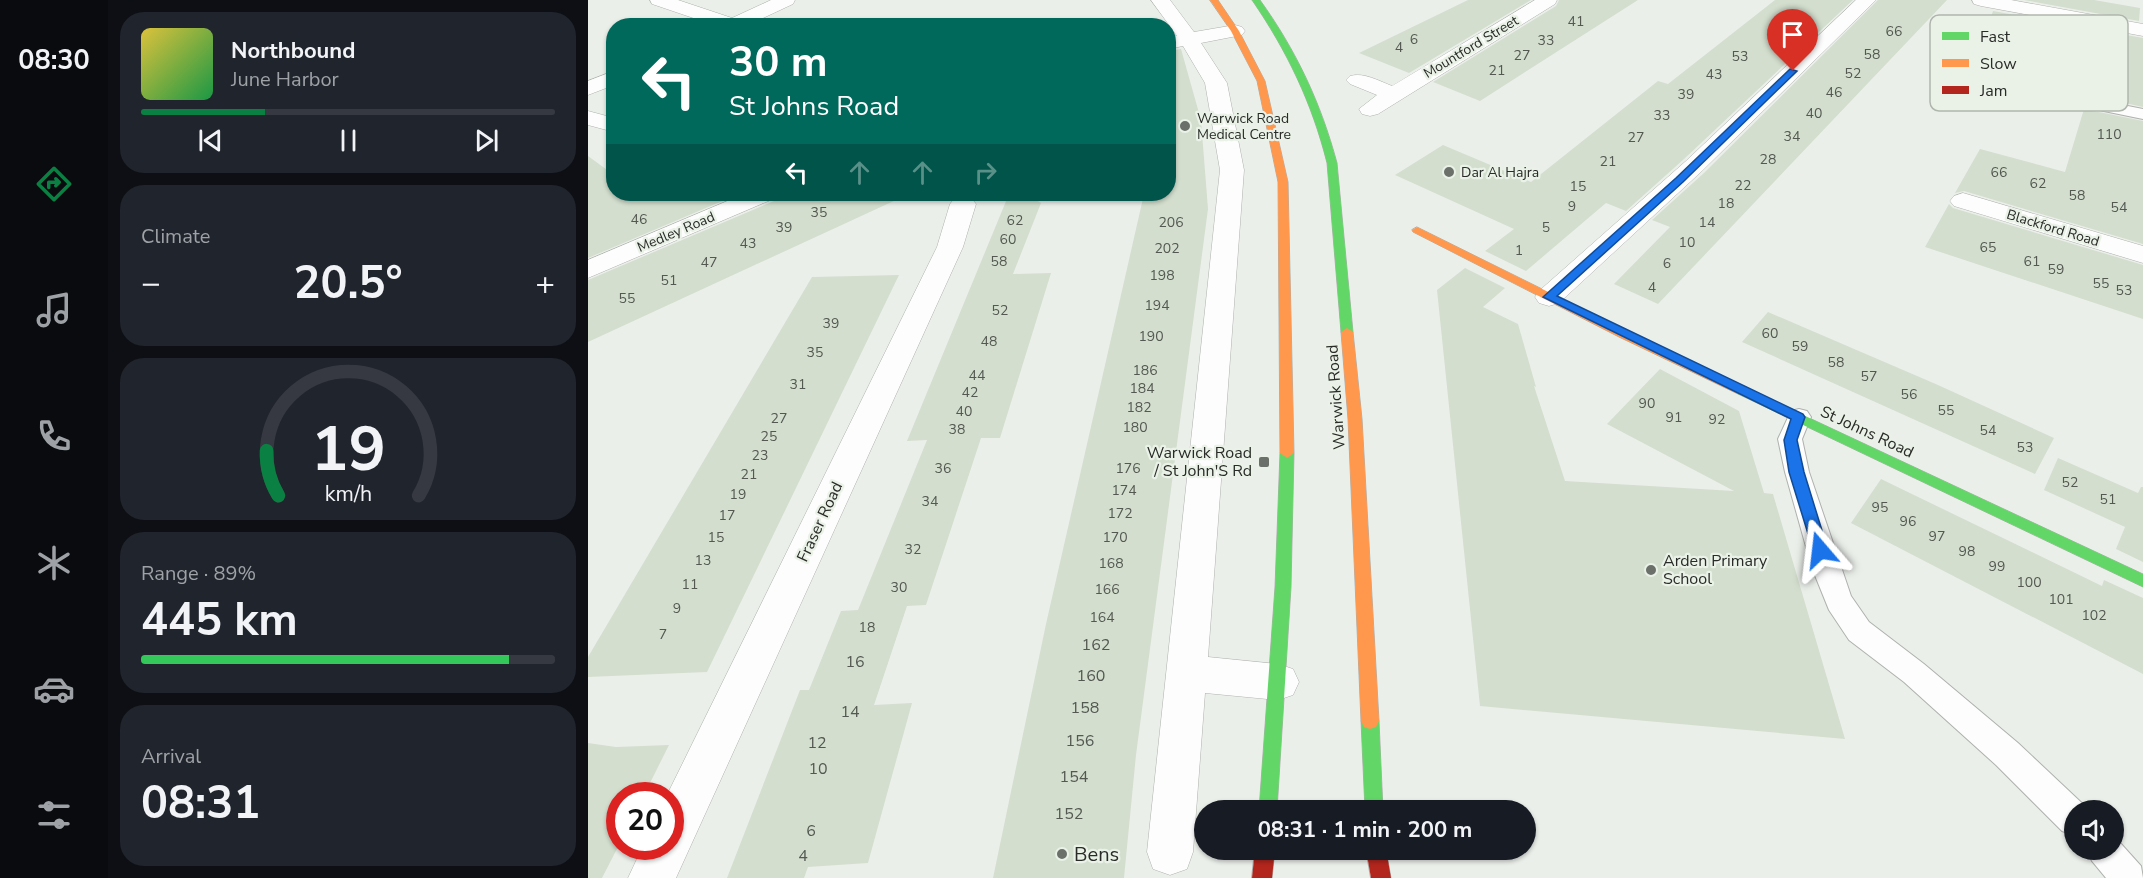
<!DOCTYPE html>
<meta charset="utf-8">
<style>
:root{--surface:#171b24;--page:#20242c;--text:#f1f3f6;--muted:#9ea1a6;--line:#363941;--accent:#0b8043}
body{margin:0;font-family:"Nunito Sans",sans-serif;background:var(--page);color:var(--text);height:100vh;display:flex;flex-direction:column;font-size:22px;white-space:nowrap}
*{box-sizing:border-box;margin:0}
p{font-size:20px;color:var(--muted)}
.icon{flex:none;width:33px;height:33px;fill:none;stroke:currentColor;stroke-width:2;stroke-linecap:round;stroke-linejoin:round}
.map{position:relative;flex:1;overflow:hidden}
.panel{display:flex;flex-direction:column;gap:12px;padding:12px;background:#0d0f14;width:480px}
.panel>*{flex:none}
.top-card{position:absolute;left:18px;top:18px;width:570px;height:183px;border-radius:24px;box-shadow:0 2px 4px #0004;background:#00695c;color:#fff;overflow:hidden}
.buttons{position:absolute;left:1476px;top:800px;display:grid;gap:12px}
.buttons a{display:grid;place-items:center;width:60px;height:60px;border-radius:50%;background:var(--surface);box-shadow:0 2px 4px #0004;font-size:30px}
.speed{position:absolute;left:18px;top:782px;display:flex;gap:12px;font-size:30px;font-weight:700;text-align:center}
.speed>*{display:grid;place-content:center;width:78px;height:78px;border-radius:50%;background:var(--surface);box-shadow:0 2px 4px #0004;line-height:1}
.speed .limit{border:9px solid #d22;background:#fff;color:#111}
.pin{position:absolute;display:grid;place-items:center;width:51px;height:51px;color:#fff;margin:-62px -26px;border-radius:50% 50% 50% 0;rotate:-45deg;box-shadow:0 0 6px #0007}
.pin .icon{rotate:45deg}
.me{position:absolute;width:66px;margin:-33px;rotate:343deg;stroke-linejoin:round;filter:drop-shadow(0 0 4px #0008)}
.turn{display:flex;align-items:center;gap:21px;height:126px;padding:0 24px;font-size:27px}
.turn .icon{width:78px;height:78px;stroke-width:2.5}
.turn b{display:block;font-size:42px;line-height:51px}
.lanes{display:flex;align-items:center;height:57px;padding:0 24px;background:#0003;justify-content:center;gap:30px;direction:ltr}
.lanes .off{opacity:.35}
.big{font-size:45px;font-weight:700;line-height:1.1}
.panel .tile{flex:1;display:flex;flex-direction:column;justify-content:center;gap:9px;min-width:0;padding:0 21px;border-radius:24px;background:var(--page)}
.panel .dial{align-items:center;gap:0}
.dial svg{height:156px;overflow:visible;fill:none;stroke:var(--line);stroke-width:7;stroke-linecap:round;text-anchor:middle}
.dial text{fill:var(--text);stroke:none}
.song{display:flex;align-items:center;gap:18px}
.cover{width:72px;height:72px;border-radius:9px;background:linear-gradient(135deg,hsl(50 70% 55%),hsl(140 70% 35%))}
.played{height:6px;border-radius:3px;background:linear-gradient(90deg,var(--accent) 30%,var(--line) 30%)}
.keys{display:flex;justify-content:space-around;direction:ltr}
.heat{display:flex;justify-content:space-between;align-items:center;font-size:33px;direction:ltr}
.charge{height:9px;border-radius:4px;background:linear-gradient(90deg,#34c759 89%,var(--line) 0)}
.trip{position:absolute;left:606px;top:800px;width:342px;height:60px;border-radius:30px;background:var(--surface);box-shadow:0 2px 4px #0004;font-weight:700;line-height:60px;text-align:center}
main{display:flex;flex:1;min-height:0}
.tabs{display:flex;flex-direction:column;width:108px;justify-content:space-around;align-items:center;background:#090b0e;color:var(--muted)}
.tabs .icon{width:42px;height:42px}
.tabs .on{color:var(--accent)}
.tabs b{font-size:27px;color:var(--text)}
.map>svg:first-child{display:block}
</style>
<main>
<nav class="tabs">
<b>08:30</b>
<svg class="icon on" aria-label="directions" viewBox="0 0 24 24"><path d="M12 3l9 9-9 9-9-9zM9 14v-3h6M13 9l2 2-2 2"/></svg>
<svg class="icon" aria-label="music" viewBox="0 0 24 24"><path d="M9 18V5l10-2v13"/><circle cx="6" cy="18" r="3"/><circle cx="16" cy="16" r="3"/></svg>
<svg class="icon" aria-label="phone" viewBox="0 0 24 24"><path d="M5 4h4l2 5-3 2q2 4 5 5l2-3 5 2v4C11 20 4 13 5 4z"/></svg>
<svg class="icon" aria-label="climate" viewBox="0 0 24 24"><path d="M12 3v18M4 7l16 10M4 17L20 7"/></svg>
<svg class="icon" aria-label="car" viewBox="0 0 24 24"><path d="M5 17H2v-5l4-1 3-4h7l3 4 3 1v5h-3M9 17h6M6 11h13"/><circle cx="7" cy="17" r="2"/><circle cx="17" cy="17" r="2"/></svg>
<svg class="icon" aria-label="filters" viewBox="0 0 24 24"><path d="M4 7h16M4 17h16"/><circle cx="9" cy="7" r="2"/><circle cx="15" cy="17" r="2"/></svg>
</nav>
<section class="panel">
<div class="tile">
<div class="song"><i class="cover"></i><div><b>Northbound</b><p>June Harbor</p></div></div>
<div class="played"></div>
<div class="keys"><svg class="icon" aria-label="previous" viewBox="0 0 24 24"><path d="M18 5L8 12l10 7zM5 5v14"/></svg><svg class="icon" aria-label="pause" viewBox="0 0 24 24"><path d="M8 5v14M16 5v14"/></svg><svg class="icon" aria-label="next" viewBox="0 0 24 24"><path d="M6 5l10 7-10 7zM19 5v14"/></svg></div>
</div>
<div class="tile"><p>Climate</p>
<div class="heat"><a>−</a><b class="big">20.5°</b><a>+</a></div>
</div>
<div class="tile dial"><svg viewBox="0 0 100 80">
<path d="M14 69A42 42 0 1 1 86 69"/>
<path d="M14 69A42 42 0 0 1 8 46" stroke="#0b8043"/>
<text x="50" y="56" font-size="32" font-weight="700">19</text>
<text x="50" y="72" font-size="11">km/h</text>
</svg></div>
<div class="tile"><p>Range · 89%</p><b class="big">445 km</b><div class="charge"></div></div>
<div class="tile"><p>Arrival</p><b class="big">08:31</b></div>
</section>
<div class="map">
<svg width="1555" height="878" viewBox="0 0 1555 878">
<rect width="100%" height="100%" fill="#ebefea"/>
<!-- building -->
<g fill="#d3dece">
<path d="M 880,0 L 943,0 L 821,73 L 771,53 Z"/>
<path d="M 971,0 L 1050,0 L 892,101 L 845,82 L 968,6 Z"/>
<path d="M 1187,0 L 1265,0 L 1096,159 L 1038,211 L 1018,203 L 938,271 L 897,251 L 926,229 L 807,175 L 855,145 L 943,182 L 1070,81 L 1080,84 Z"/>
<path d="M 1290,0 L 1359,0 L 1070,304 L 1026,284 L 1082,227 L 1064,220 L 1116,173 Z"/>
<path d="M 1436,0 L 1506,0 L 1552,8 L 1551,21 Z"/>
<path d="M 1405,11 L 1555,38 L 1555,107 L 1424,78 L 1443,38 L 1399,29 Z"/>
<path d="M 593,49 L 613,120 L 620,209 L 548,755 L 536,878 L 405,878 L 458,624 L 556,194 L 580,194 L 580,51 Z"/>
<path d="M 1496,109 L 1555,121 L 1555,244 L 1376,191 L 1367,193 L 1392,149 L 1477,172 Z"/>
<path d="M 0,156 L 26,175 L 26,194 L 151,194 L 0,258 Z"/>
<path d="M 190,194 L 321,194 L 0,342 L 0,280 L 186,201 Z"/>
<path d="M 421,194 L 438,194 L 453,203 L 425,274 L 463,273 L 412,438 L 393,438 L 338,605 L 319,606 L 286,705 L 324,703 L 280,863 L 220,867 L 216,878 L 139,878 L 212,690 L 221,690 L 253,611 L 270,610 L 339,440 L 319,441 Z"/>
<path d="M 1361,204 L 1365,208 L 1555,265 L 1555,319 L 1337,247 Z"/>
<path d="M 877,268 L 917,288 L 895,307 L 930,324 L 948,387 L 946,386 L 977,481 L 1146,491 L 1019,424 L 1072,369 L 1151,411 L 1176,493 L 1185,494 L 1257,739 L 892,706 L 849,290 Z"/>
<path d="M 311,275 L 119,672 L 0,677 L 0,657 L 224,277 Z"/>
<path d="M 1180,312 L 1350,385 L 1466,438 L 1447,474 L 1154,342 Z"/>
<path d="M 1470,458 L 1550,493 L 1553,487 L 1555,487 L 1555,562 L 1528,549 L 1537,527 L 1456,490 Z"/>
<path d="M 1293,479 L 1514,586 L 1516,580 L 1555,598 L 1555,674 L 1263,523 Z"/>
<path d="M 0,743 L 28,747 L 81,745 L 56,795 L 32,795 L 32,843 L 14,878 L 0,878 Z"/>
</g>
<g fill="none" stroke-linecap="round" stroke-linejoin="round">
<!-- lane casing -->
<g stroke="#aeb1ad" stroke-width="2">
<g id="lane">
<path d="M 1449,88 L 1555,109 L 1555,119 L 1443,96 L 1441,93 L 1443,90 Z"/>
<path d="M 1211,409 L 1219,411 L 1223,417 L 1214,439 L 1221,472 L 1263,596 L 1281,622 L 1336,664 L 1430,743 L 1498,807 L 1499,810 L 1486,810 L 1486,835 L 1474,831 L 1408,765 L 1316,682 L 1261,640 L 1241,610 L 1224,568 L 1197,472 L 1190,439 L 1203,411 Z"/>
<path d="M 1526,836 L 1553,866 L 1555,878 L 1518,878 L 1504,861 L 1499,849 L 1526,849 Z"/>
</g>
</g>
<!-- street casing -->
<g stroke="#aeb1ad" stroke-width="1">
<g id="street">
<path d="M 62,0 L 90,0 L 144,18 L 183,0 L 207,0 L 205,4 L 158,26 L 129,26 L 64,4 Z"/>
<path d="M 563,0 L 582,0 L 606,32 L 647,25 L 654,27 L 657,31 L 654,35 L 613,43 L 639,83 L 656,170 L 620,657 L 690,664 L 705,669 L 711,682 L 705,695 L 690,700 L 617,693 L 605,852 L 599,869 L 582,875 L 565,869 L 559,852 L 632,170 L 617,83 L 595,46 L 580,49 L 580,37 L 589,36 Z"/>
<path d="M 947,0 L 969,0 L 967,4 L 790,114 L 782,116 L 774,114 L 771,109 L 789,95 L 762,84 L 758,80 L 762,76 C 776,72 791,81 804,86 Z"/>
<path d="M 1268,0 L 1288,0 L 1114,171 L 971,303 L 961,306 L 951,303 L 947,297 L 951,291 L 1098,161 Z"/>
<path d="M 1384,0 L 1423,0 L 1555,24 L 1555,36 L 1393,6 L 1386,4 Z"/>
<path d="M 26,71 L 26,85 L 0,95 L 0,81 Z"/>
<path d="M 0,111 L 26,118 L 26,132 L 0,125 Z"/>
<path d="M 1375,193 L 1555,246 L 1555,263 L 1366,206 L 1362,201 L 1366,196 Z"/>
<path d="M 156,194 L 188,194 L 185,199 L 0,278 L 0,260 Z"/>
<path d="M 375,196 L 384,199 L 388,204 L 375,247 L 88,878 L 40,878 L 55,846 L 82,846 L 82,795 L 79,795 L 349,247 L 362,204 L 366,199 Z"/>
</g>
</g>
<!-- fast casing -->
<g stroke="#aeb1ad" stroke-width="1">
<g id="fast">
<path d="M 664,0 L 672,0 C 708,50 733,103 749,163 L 765,332 L 763,335 L 755,335 L 753,332 L 739,163 C 724,103 699,51 664,0 Z"/>
<path d="M 1155,387 L 1555,574 L 1555,587 L 1150,394 L 1149,391 Z"/>
<path d="M 699,448 L 706,453 L 703,587 L 689,810 L 671,810 L 687,587 L 692,453 Z"/>
<path d="M 782,713 L 788,715 L 791,721 L 795,810 L 777,810 L 773,721 L 776,715 Z"/>
</g>
</g>
<!-- slow casing -->
<g stroke="#aeb1ad" stroke-width="1">
<g id="slow">
<path d="M 622,0 L 630,0 L 651,31 L 677,81 L 700,182 L 706,453 L 699,458 L 692,453 L 690,182 L 669,81 L 643,31 Z"/>
<path d="M 829,227 L 1039,331 L 1160,388 L 1161,391 L 1155,395 L 1150,394 L 1031,337 L 825,232 L 824,230 Z"/>
<path d="M 759,328 L 765,332 L 774,419 L 791,721 L 788,727 L 782,729 L 776,727 L 773,721 L 760,419 L 753,332 Z"/>
</g>
</g>
<!-- jam casing -->
<g stroke="#aeb1ad" stroke-width="1">
<g id="jam">
<path d="M 667,849 L 687,849 L 684,878 L 664,878 Z"/>
<path d="M 778,849 L 798,849 L 803,878 L 783,878 Z"/>
</g>
</g>
<!-- lane -->
<use href="#lane" fill="#fcfdfc" fill-rule="evenodd"/>
<!-- street -->
<use href="#street" fill="#fcfdfc" fill-rule="evenodd"/>
<!-- fast -->
<use href="#fast" fill="#63d668" fill-rule="evenodd"/>
<!-- slow -->
<use href="#slow" fill="#ff974d" fill-rule="evenodd"/>
<!-- jam -->
<use href="#jam" fill="#b3261e" fill-rule="evenodd"/>
</g>
<!-- route -->
<path fill="#1a73e8" stroke="#114b97" stroke-width="1.5" d="M 1202,69 L 1209,71 L 1095,182 L 969,296 L 1215,414 L 1217,417 L 1209,440 L 1216,472 L 1240,550 L 1238,554 L 1227,554 L 1225,550 L 1201,472 L 1196,440 L 1203,419 L 955,297 L 1088,178 Z"/>
<!-- markers -->
<g fill="#6c706b" stroke="#eaf2e7" stroke-width="2">
<circle cx="597" cy="126" r="6"/>
<circle cx="861" cy="172" r="6"/>
<rect x="670" y="456" width="12" height="12" rx="3"/>
<circle cx="1063" cy="570" r="6"/>
<circle cx="474" cy="854" r="6"/>
</g>
<g text-anchor="middle" dominant-baseline="central" stroke-width="4.5" stroke-linejoin="round" paint-order="stroke">
<!-- number labels -->
<g font-size="14" fill="#535851">
<text x="988" y="21">41</text>
<text x="1306" y="31">66</text>
<text x="826" y="39">6</text>
<text x="958" y="40">33</text>
<text x="811" y="47">4</text>
<text x="1284" y="54">58</text>
<text x="934" y="55">27</text>
<text x="1152" y="56">53</text>
<text x="909" y="70">21</text>
<text x="1265" y="73">52</text>
<text x="1126" y="74">43</text>
<text x="1246" y="92">46</text>
<text x="1098" y="94">39</text>
<text x="1226" y="113">40</text>
<text x="1074" y="115">33</text>
<text x="1521" y="134">110</text>
<text x="1204" y="136">34</text>
<text x="1048" y="137">27</text>
<text x="1180" y="159">28</text>
<text x="1020" y="161">21</text>
<text x="1411" y="172">66</text>
<text x="1450" y="183">62</text>
<text x="1155" y="185">22</text>
<text x="990" y="186">15</text>
<text x="1489" y="195">58</text>
<text x="1138" y="203">18</text>
<text x="984" y="206">9</text>
<text x="1531" y="207">54</text>
<text x="231" y="212">35</text>
<text x="51" y="219">46</text>
<text x="427" y="220">62</text>
<text x="583" y="222">206</text>
<text x="1119" y="222">14</text>
<text x="196" y="227">39</text>
<text x="958" y="227">5</text>
<text x="420" y="239">60</text>
<text x="1099" y="242">10</text>
<text x="160" y="243">43</text>
<text x="1400" y="247">65</text>
<text x="579" y="248">202</text>
<text x="931" y="250">1</text>
<text x="411" y="261">58</text>
<text x="1444" y="261">61</text>
<text x="121" y="262">47</text>
<text x="1079" y="263">6</text>
<text x="1468" y="269">59</text>
<text x="574" y="275">198</text>
<text x="81" y="280">51</text>
<text x="1513" y="283">55</text>
<text x="1064" y="287">4</text>
<text x="1536" y="290">53</text>
<text x="39" y="298">55</text>
<text x="569" y="305">194</text>
<text x="412" y="310">52</text>
<text x="243" y="323">39</text>
<text x="1182" y="333">60</text>
<text x="563" y="336">190</text>
<text x="401" y="341">48</text>
<text x="1212" y="346">59</text>
<text x="227" y="352">35</text>
<text x="1248" y="362">58</text>
<text x="557" y="370">186</text>
<text x="389" y="375">44</text>
<text x="1281" y="376">57</text>
<text x="210" y="384">31</text>
<text x="554" y="388">184</text>
<text x="382" y="392">42</text>
<text x="1321" y="394">56</text>
<text x="1059" y="403">90</text>
<text x="551" y="407">182</text>
<text x="1358" y="410">55</text>
<text x="376" y="411">40</text>
<text x="1086" y="417">91</text>
<text x="191" y="418">27</text>
<text x="1129" y="419">92</text>
<text x="547" y="427">180</text>
<text x="369" y="429">38</text>
<text x="1400" y="430">54</text>
<text x="181" y="436">25</text>
<text x="1437" y="447">53</text>
<text x="172" y="455">23</text>
<text x="355" y="468">36</text>
<text x="540" y="468">176</text>
<text x="161" y="474">21</text>
<text x="1482" y="482">52</text>
<text x="536" y="490">174</text>
<text x="150" y="494">19</text>
<text x="1520" y="499">51</text>
<text x="342" y="501">34</text>
<text x="1292" y="507">95</text>
<text x="532" y="513">172</text>
<text x="139" y="515">17</text>
<text x="1320" y="521">96</text>
<text x="1349" y="536">97</text>
<text x="128" y="537">15</text>
<text x="527" y="537">170</text>
<text x="325" y="549">32</text>
<text x="1379" y="551">98</text>
<text x="115" y="560">13</text>
<text x="523" y="563">168</text>
<text x="1409" y="566">99</text>
<text x="1441" y="582">100</text>
<text x="102" y="584">11</text>
<text x="311" y="587">30</text>
<text x="519" y="589">166</text>
<text x="1473" y="599">101</text>
<text x="89" y="608">9</text>
<text x="1506" y="615">102</text>
<text x="514" y="617">164</text>
<text x="279" y="627">18</text>
<text x="75" y="634">7</text>
</g>
<!-- far-street labels -->
<g font-size="14" fill="#282b27" stroke="#eaf2e7">
<text transform="translate(883 47) rotate(-31)">Mountford Street</text>
<text transform="translate(1465 228) rotate(17)">Blackford Road</text>
<text transform="translate(88 232) rotate(-23)">Medley Road</text>
</g>
<!-- far-poi labels -->
<g font-size="14" fill="#282b27" stroke="#eaf2e7" text-anchor="start">
<text x="609" y="118">Warwick Road<tspan x="609" dy="16">Medical Centre</tspan></text>
<text x="873" y="172">Dar Al Hajra</text>
</g>
<!-- street labels -->
<g font-size="16" fill="#282b27" stroke="#eaf2e7">
<text transform="translate(748 397) rotate(-94)">Warwick Road</text>
<text transform="translate(1279 432) rotate(25)">St Johns Road</text>
<text transform="translate(232 522) rotate(-65)">Fraser Road</text>
</g>
<!-- poi labels -->
<g font-size="16" fill="#282b27" stroke="#eaf2e7" text-anchor="end">
<text x="664" y="453">Warwick Road<tspan x="664" dy="18">/ St John'S Rd</tspan></text>
<text x="1075" y="561" text-anchor="start">Arden Primary<tspan x="1075" dy="18">School</tspan></text>
</g>
<!-- near-number labels -->
<g font-size="16" fill="#535851">
<text x="508" y="645">162</text>
<text x="267" y="662">16</text>
<text x="503" y="676">160</text>
<text x="497" y="708">158</text>
<text x="262" y="712">14</text>
<text x="492" y="741">156</text>
<text x="229" y="743">12</text>
<text x="230" y="769">10</text>
<text x="486" y="777">154</text>
<text x="481" y="814">152</text>
<text x="223" y="831">6</text>
<text x="215" y="856">4</text>
</g>
<!-- near-poi labels -->
<g font-size="20" fill="#282b27" stroke="#eaf2e7" text-anchor="start">
<text x="486" y="854">Bens</text>
</g>
</g>
<!-- legend -->
<rect x="1342" y="15" width="198" height="96" rx="9" fill="#eaf2e7" stroke="#b0b6ad" stroke-width="1.5"/>
<rect x="1354" y="32" width="27" height="8" fill="#63d668"/>
<rect x="1354" y="59" width="27" height="8" fill="#ff974d"/>
<rect x="1354" y="86" width="27" height="8" fill="#b3261e"/>
<g font-size="16" fill="#282b27">
<text x="1392" y="42">Fast</text>
<text x="1392" y="69">Slow</text>
<text x="1392" y="96">Jam</text>
</g>
</svg>
<div class="buttons">
<a><svg class="icon" aria-label="sound" viewBox="0 0 24 24"><path d="M4 9h4l5-4v14l-5-4H4zM17 9q2 3 0 6"/></svg></a>
</div>
<div class="speed"><div class="limit">20</div></div>
<div class="pin" style="left:1205px;top:71px;background:#d93025"><svg class="icon" aria-label="arrive" viewBox="0 0 24 24"><path d="M6 21V4h12l-3 4 3 4H6"/></svg></div>
<svg class="me" style="left:1232px;top:550px" viewBox="-20 -20 40 40"><path d="M0-17L14 15 0 8-14 15z" fill="#1a73e8" stroke="#fff" stroke-width="4"/></svg>
<div class="trip">08:31 · 1 min · 200 m</div>
<div class="top-card">
<div class="turn"><svg class="icon" aria-label="left" viewBox="0 0 24 24"><path d="M17 20v-9H6M10 6l-5 5 5 5"/></svg><div><b>30 m</b>St Johns Road</div></div>
<div class="lanes"><svg class="icon" aria-label="left" viewBox="0 0 24 24"><path d="M17 20v-9H6M10 6l-5 5 5 5"/></svg><svg class="icon off" aria-label="ahead" viewBox="0 0 24 24"><path d="M12 20V5M6 11l6-6 6 6"/></svg><svg class="icon off" aria-label="ahead" viewBox="0 0 24 24"><path d="M12 20V5M6 11l6-6 6 6"/></svg><svg class="icon off" aria-label="right" viewBox="0 0 24 24"><path d="M7 20v-9h11M14 6l5 5-5 5"/></svg></div>
</div>
</div>
</main>
